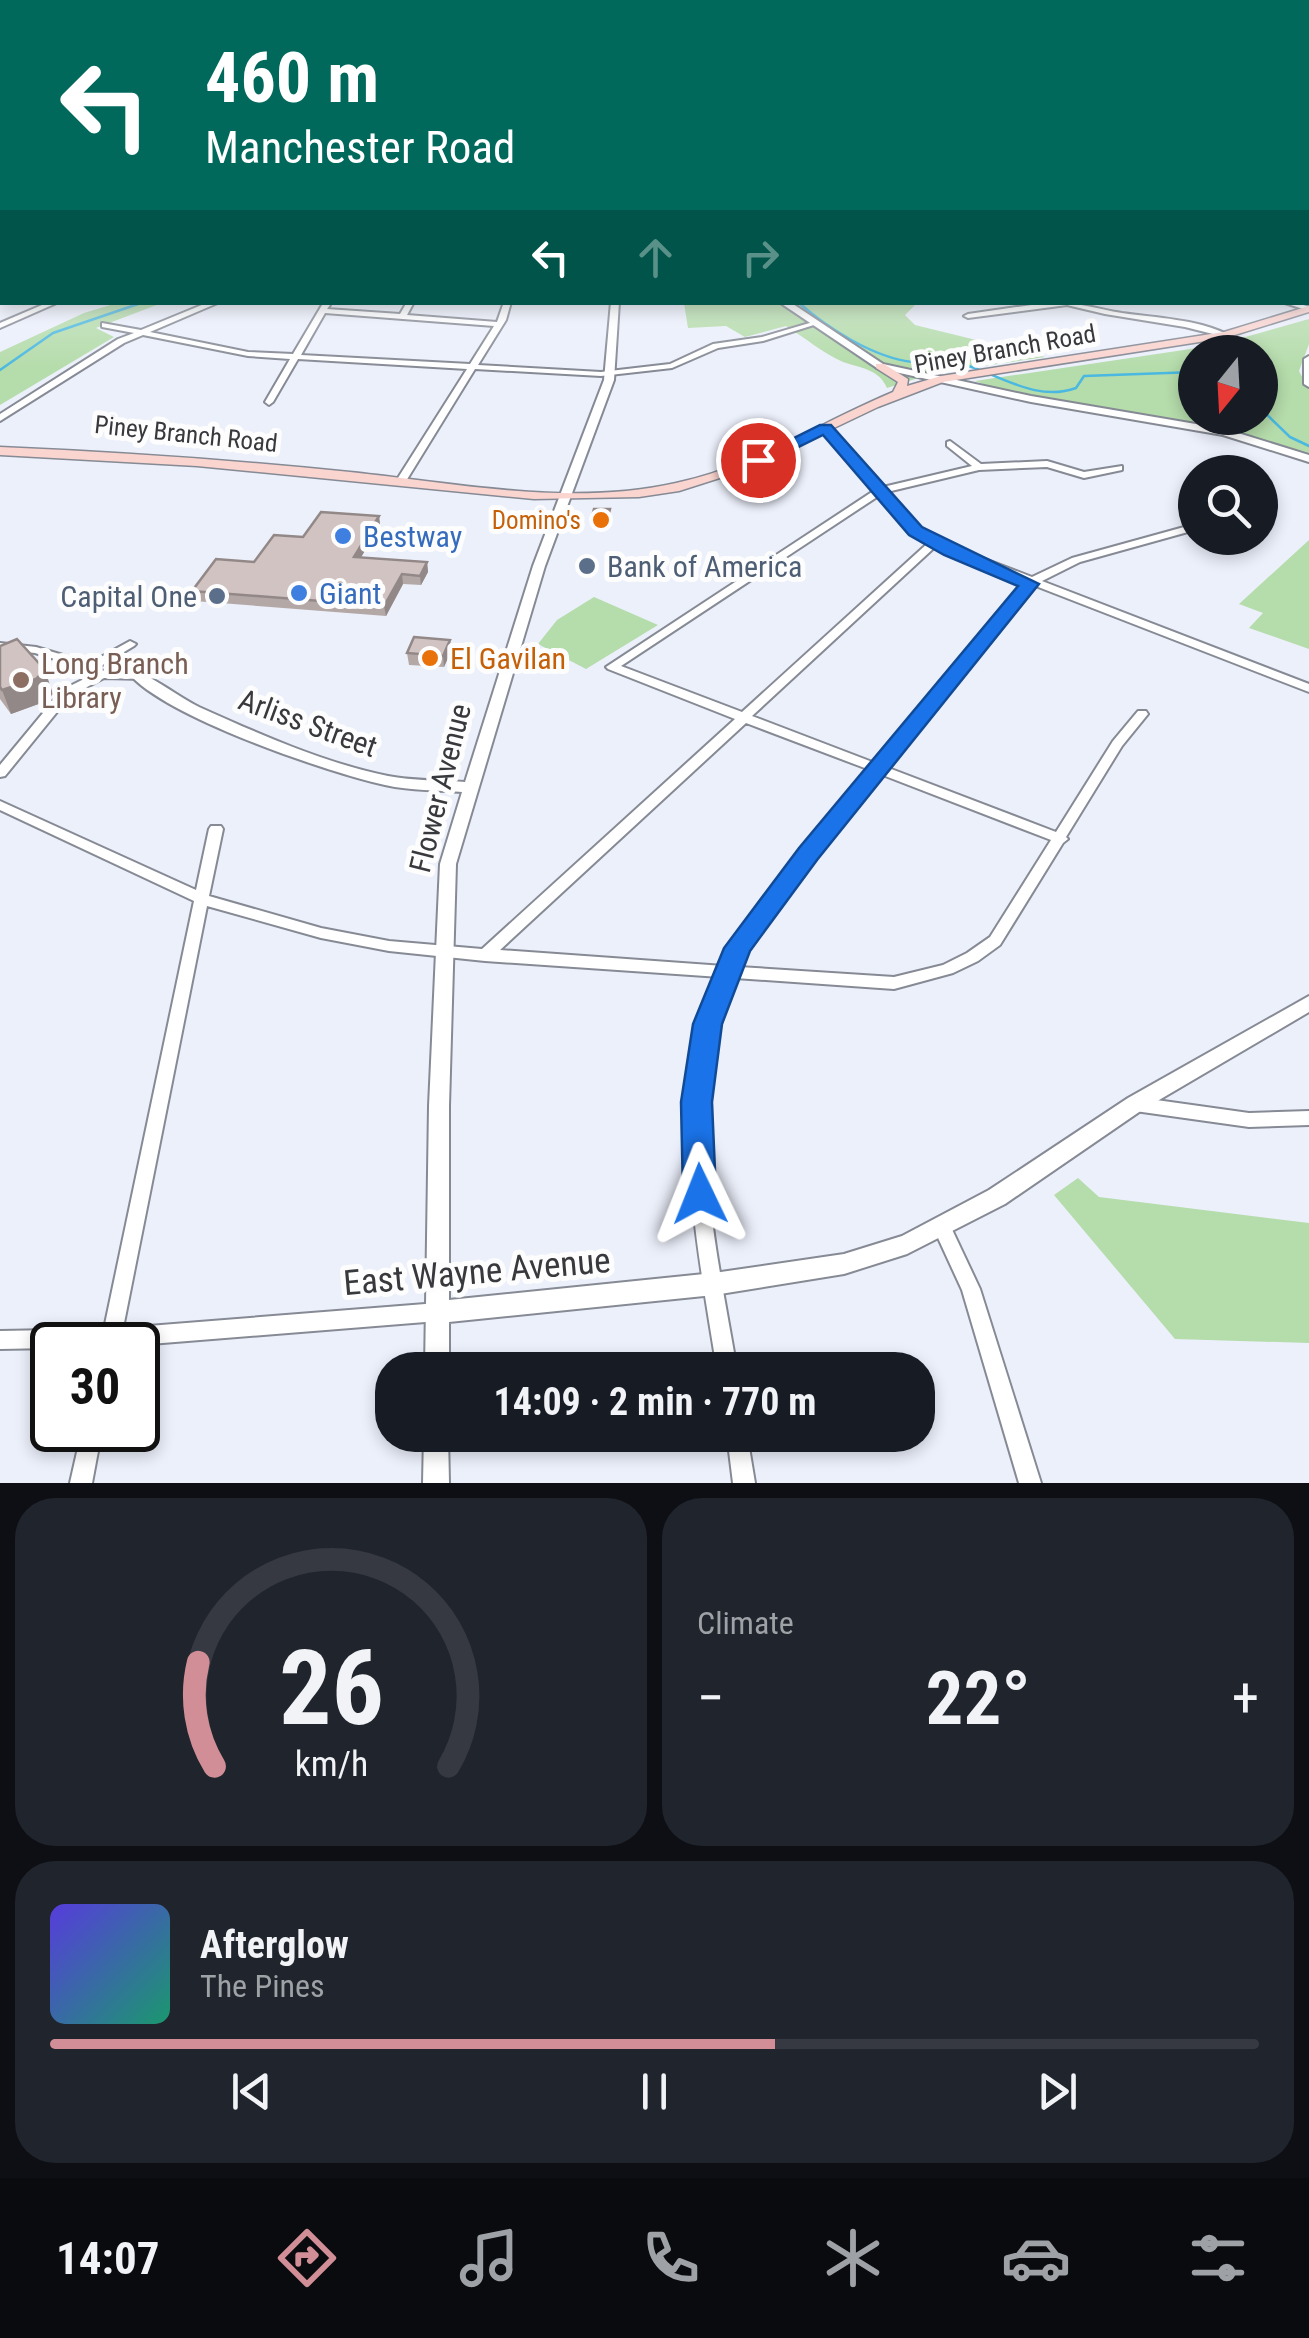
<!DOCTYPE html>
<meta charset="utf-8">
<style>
:root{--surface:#171b24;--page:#20242c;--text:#f1f3f6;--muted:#9ea1a6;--line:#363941;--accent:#d18e96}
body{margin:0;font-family:"Roboto Condensed",sans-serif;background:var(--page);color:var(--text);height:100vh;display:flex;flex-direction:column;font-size:38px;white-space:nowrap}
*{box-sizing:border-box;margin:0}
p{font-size:32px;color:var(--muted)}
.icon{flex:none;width:55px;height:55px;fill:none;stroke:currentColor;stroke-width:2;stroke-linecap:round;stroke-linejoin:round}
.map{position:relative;height:1483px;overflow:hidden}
.side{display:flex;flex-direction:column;gap:15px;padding:15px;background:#0d0f14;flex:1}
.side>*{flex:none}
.hud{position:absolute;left:0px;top:0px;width:1310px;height:305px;box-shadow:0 5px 15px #0003;background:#00695c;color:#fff;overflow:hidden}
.needle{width:65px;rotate:198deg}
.tools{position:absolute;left:1178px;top:335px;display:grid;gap:20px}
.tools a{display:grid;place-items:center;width:100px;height:100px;border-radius:50%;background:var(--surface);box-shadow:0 5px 15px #0003;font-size:50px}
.speed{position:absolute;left:30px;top:1322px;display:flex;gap:20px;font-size:50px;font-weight:700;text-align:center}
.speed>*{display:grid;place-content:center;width:130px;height:130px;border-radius:50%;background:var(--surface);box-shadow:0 5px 15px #0003;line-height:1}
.speed .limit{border:5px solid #111;border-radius:15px;background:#fff;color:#111}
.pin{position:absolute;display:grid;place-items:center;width:85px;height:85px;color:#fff;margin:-42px;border:5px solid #fff;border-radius:50%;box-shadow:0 2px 10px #0007}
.me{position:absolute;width:110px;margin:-55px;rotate:358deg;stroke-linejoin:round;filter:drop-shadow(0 0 8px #0008)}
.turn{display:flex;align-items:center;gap:35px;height:210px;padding:0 40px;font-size:45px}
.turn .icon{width:130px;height:130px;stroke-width:2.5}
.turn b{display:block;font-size:70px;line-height:85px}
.lanes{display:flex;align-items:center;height:95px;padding:0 40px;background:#0003;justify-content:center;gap:50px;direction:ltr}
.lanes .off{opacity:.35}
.big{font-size:75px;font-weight:700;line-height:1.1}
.side .card{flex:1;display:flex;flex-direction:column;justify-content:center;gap:15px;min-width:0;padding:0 35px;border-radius:40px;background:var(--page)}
.side .dial{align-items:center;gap:0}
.dial svg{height:260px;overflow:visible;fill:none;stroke:var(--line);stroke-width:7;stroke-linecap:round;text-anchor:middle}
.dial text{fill:var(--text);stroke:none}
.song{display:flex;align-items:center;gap:30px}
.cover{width:120px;height:120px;border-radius:15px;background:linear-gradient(135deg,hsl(250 70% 55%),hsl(160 70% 35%))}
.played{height:10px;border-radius:5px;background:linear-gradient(90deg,var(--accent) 60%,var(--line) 60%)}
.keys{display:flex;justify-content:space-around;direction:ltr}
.heat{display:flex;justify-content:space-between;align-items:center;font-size:55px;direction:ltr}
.side .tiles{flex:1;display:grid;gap:15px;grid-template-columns:1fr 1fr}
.card:last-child{grid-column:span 2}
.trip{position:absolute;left:375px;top:1352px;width:560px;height:100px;border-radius:40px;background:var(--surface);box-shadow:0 5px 15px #0003;font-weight:700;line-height:100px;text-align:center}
.tabs{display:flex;height:160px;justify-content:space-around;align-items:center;background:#090b0e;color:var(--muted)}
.tabs .icon{width:70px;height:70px}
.tabs .active{color:var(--accent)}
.tabs b{font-size:45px;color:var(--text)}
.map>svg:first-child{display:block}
</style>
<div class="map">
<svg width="1309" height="1483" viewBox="0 0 1309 1483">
<rect width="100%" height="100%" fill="#ecf0fb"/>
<!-- green -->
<g fill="#b5dcab" fill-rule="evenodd">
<path d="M 117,303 L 162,303 L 96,328 L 114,337 L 0,405 L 0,352 L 84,313 Z"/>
<path d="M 684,303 L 917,303 L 905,315 L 915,325 L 1045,357 L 934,373 L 887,388 C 879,370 865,369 843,362 C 824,354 804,337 786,326 L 745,337 L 726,326 L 688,328 Z"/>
<path d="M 1309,319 L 1309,344 L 1299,371 L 1309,390 L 1309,456 L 1252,436 L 1016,395 L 975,381 L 1217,345 ZM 1195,352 L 1260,352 L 1260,418 L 1195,418 Z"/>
<path d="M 1309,540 L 1309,649 L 1249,628 L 1263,613 L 1239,604 Z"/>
<path d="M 594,597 L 658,625 L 586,669 L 538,644 L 557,620 Z"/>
<path d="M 1078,1178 L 1099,1197 L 1309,1223 L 1309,1343 L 1175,1339 L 1054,1195 Z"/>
</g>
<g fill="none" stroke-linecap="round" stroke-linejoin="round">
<!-- stream -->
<g stroke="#4ab8e0" stroke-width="2.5">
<path d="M 798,302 C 827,328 874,358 913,362 C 928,364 944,359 959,363 C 998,373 1035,403 1076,388 L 1084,376 L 1195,372"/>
<path d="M 0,370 L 53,333 L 144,302"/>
<path d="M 1260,408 L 1290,437 L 1309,446"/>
</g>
<!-- minor casing -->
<g stroke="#868a94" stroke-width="4">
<g id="minor">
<rect x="1308" y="166" width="1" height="4"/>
<rect x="1308" y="188" width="1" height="4"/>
<path d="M 2,204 L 2,209 L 0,210 L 0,205 Z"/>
<rect x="1308" y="214" width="1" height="4"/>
<rect x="1308" y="229" width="1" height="4"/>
<rect x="0" y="257" width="2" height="4"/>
<path d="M 49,302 L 59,302 L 0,328 L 0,323 Z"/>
<path d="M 209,302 L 220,302 L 150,332 L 248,352 L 293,354 L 322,305 L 326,303 L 330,305 L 327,309 L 400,314 L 407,302 L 414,302 L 407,315 L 497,322 L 504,302 L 511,302 L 506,320 L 478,365 L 601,372 L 670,364 L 713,344 L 762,337 L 813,322 L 817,324 L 763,341 L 718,348 L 672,368 L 601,376 L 475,369 L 406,481 L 401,484 L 396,481 L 467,369 L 298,359 L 273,402 L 269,405 L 265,402 L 290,359 L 248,356 L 143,335 L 124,343 L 0,421 L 0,414 L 118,339 L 134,333 L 102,327 L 102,323 L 141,330 ZM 325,313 L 494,326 L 470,364 L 301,355 Z"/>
<path d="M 1052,302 C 1076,302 1098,309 1122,313 C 1157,318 1197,319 1229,335 L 1225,337 L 1185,327 L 1105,314 L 1067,305 L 968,318 L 964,316 L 968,314 Z"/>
<path d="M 1282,302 L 1295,302 L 1309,307 L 1309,311 Z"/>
<path d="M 823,426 L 829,426 L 883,487 L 972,466 L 947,446 L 947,442 L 950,441 L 981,464 L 1047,461 L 1084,472 L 1122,466 L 1122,470 L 1084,478 L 1047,467 L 979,470 L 887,492 L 920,529 L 938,541 L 1032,577 L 1072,558 L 1195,524 L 1195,530 L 1080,562 L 1042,581 L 1309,684 L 1309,692 L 1033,585 L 886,767 L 1056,832 L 1113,741 L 1138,711 L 1146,711 L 1148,714 L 1122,746 L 1066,837 L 1068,839 L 1063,843 L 1000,945 L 978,961 L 953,973 L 894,989 L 735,978 C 730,992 723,1006 719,1021 C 688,1134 718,1257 737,1370 L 717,1370 C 702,1275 682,1177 692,1080 C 696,1044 707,1010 720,977 L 485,961 L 389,951 L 321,938 L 207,906 L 123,1328 L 438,1303 L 445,1306 L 448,1312 L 445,1318 L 438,1321 L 138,1345 L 52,1345 L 52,1348 L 0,1349 L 0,1331 L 104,1329 L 194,901 L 0,810 L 0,801 L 196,890 L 209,829 L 211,826 L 221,826 L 223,829 L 209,896 L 321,928 L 389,941 L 482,949 L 735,719 L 608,669 L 606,667 L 875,490 L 823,430 ZM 880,495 L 912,533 L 928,543 L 742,712 L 621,666 ZM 935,547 L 1024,582 L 875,763 L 752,716 ZM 746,723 L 870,770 L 758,906 L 724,966 L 500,950 ZM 880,774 L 1051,840 L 990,937 L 967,953 L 943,965 L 894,977 L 739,967 L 768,913 Z"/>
<path d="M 1268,503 L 1271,504 L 1271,508 L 1260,511 L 1260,505 Z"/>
<path d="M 130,641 L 136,644 L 134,646 L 94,670 L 139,673 L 145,677 L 143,679 L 104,678 L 70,696 L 5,776 L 0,777 L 0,765 L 62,690 L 90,676 L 86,673 L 90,670 L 35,653 L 0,649 L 0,643 L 36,647 L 90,663 Z"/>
<path d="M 1135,1097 L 1249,1113 L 1309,1111 L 1309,1125 L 1249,1127 L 1135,1111 L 1129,1109 L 1127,1104 L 1129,1099 Z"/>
<path d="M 942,1219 L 948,1221 L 980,1289 L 1041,1483 L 1019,1483 L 962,1290 L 933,1227 L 936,1221 Z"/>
<path d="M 82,1430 L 102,1430 L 92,1483 L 70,1483 Z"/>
<path d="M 727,1435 L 747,1435 L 755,1483 L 733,1483 Z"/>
</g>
</g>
<!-- tertiary casing -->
<g stroke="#868a94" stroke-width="4">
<g id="tertiary">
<path d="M 611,302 L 619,302 L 614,380 L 545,566 L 456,864 L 449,1106 L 449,1300 L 714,1273 L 844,1254 L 902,1236 L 989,1190 L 1128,1098 L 1309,996 L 1309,1012 L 1142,1110 L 1005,1204 L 907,1254 L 844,1274 L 714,1295 L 449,1322 L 449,1370 L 425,1370 L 429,1106 L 440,864 L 462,792 C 437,790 411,791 385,785 C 326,772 173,719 132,677 L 139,673 C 158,680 179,697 199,707 C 259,734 324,763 388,776 C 413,781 440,780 465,782 L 533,566 L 604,380 Z"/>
<path d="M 779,302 L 790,302 L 883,364 L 1031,396 L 1225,429 L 1309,455 L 1309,462 L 1223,435 L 1031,402 L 877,368 Z"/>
<path d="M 1309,356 L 1309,387 L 1304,384 L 1304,359 Z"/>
<path d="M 424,1435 L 448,1435 L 449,1483 L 423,1483 Z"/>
</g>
</g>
<!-- secondary casing -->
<g stroke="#868a94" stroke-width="3">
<path id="secondary" d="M 1309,306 L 1309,312 L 1225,338 L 943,382 L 878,407 L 748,469 L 679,491 L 639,497 L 534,499 L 197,466 L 0,455 L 0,447 C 117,452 233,460 350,472 C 456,483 570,507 676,483 C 753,467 821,422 893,392 L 898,382 L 876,368 L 876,364 L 884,364 L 908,379 L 907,386 L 941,376 L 1224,332 Z"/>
</g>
<!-- minor -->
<use href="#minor" fill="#fff" fill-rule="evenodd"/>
<!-- tertiary -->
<use href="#tertiary" fill="#fff" fill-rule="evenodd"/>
<!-- secondary -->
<use href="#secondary" fill="#fad4cf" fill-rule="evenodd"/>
</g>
<!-- wall -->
<g fill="#b4a8a6">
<path d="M 610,509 L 607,527 L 591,526 L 591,520 Z"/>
<path d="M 379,516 L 380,525 L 361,557 L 427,562 L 428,572 L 421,585 L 403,584 L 386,616 L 194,601 L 192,591 L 254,562 L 303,537 Z"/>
<path d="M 450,640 L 451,651 L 444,667 L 409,665 L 407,653 Z"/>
<path d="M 0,646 L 53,694 L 44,702 L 11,714 L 0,699 Z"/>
</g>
<!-- shaded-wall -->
<g fill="#928887">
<path d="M 379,516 L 380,525 L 356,566 L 354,557 Z"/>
<path d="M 427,562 L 428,572 L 421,585 L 420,576 Z"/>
<path d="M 402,574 L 403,584 L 386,616 L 384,606 Z"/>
<path d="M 450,640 L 451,651 L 444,667 L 443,656 Z"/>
<path d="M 45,670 L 53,694 L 44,702 L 11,714 L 2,690 Z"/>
</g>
<!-- building -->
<g fill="#d1c3c1" stroke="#928887" stroke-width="2.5">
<path d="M 594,509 L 610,509 L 607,521 L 591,520 Z"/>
<path d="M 321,512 L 379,516 L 354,557 L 427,562 L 420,576 L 402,574 L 384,606 L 192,591 L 216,559 L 254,562 L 274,535 L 303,537 Z"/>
<path d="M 414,637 L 450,640 L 443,656 L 407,653 Z"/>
<path d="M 17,639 L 45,670 L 36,679 L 2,690 L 0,687 L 0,646 Z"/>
</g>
<!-- sky -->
<linearGradient id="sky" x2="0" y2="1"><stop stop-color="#69b6e5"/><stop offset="0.44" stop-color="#f6f8fd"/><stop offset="1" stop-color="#f6f8fd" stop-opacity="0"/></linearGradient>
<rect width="1309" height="369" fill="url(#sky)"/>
<!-- route -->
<path fill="#1a73e8" stroke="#114b97" stroke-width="2.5" d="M 820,425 L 831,425 L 922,527 L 1039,584 L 817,860 L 750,951 L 722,1024 L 712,1102 L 716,1194 L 711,1204 L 700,1209 L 688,1204 L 683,1194 L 681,1102 L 693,1024 L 724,948 L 799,848 L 1018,586 L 944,555 L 909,535 L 823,435 L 764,464 L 750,460 Z"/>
<!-- markers -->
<g fill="#e8710a" stroke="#fdfdfd" stroke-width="4">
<circle cx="601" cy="520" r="10"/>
<circle cx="430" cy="658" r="10"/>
</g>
<g fill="#3f7fe0" stroke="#fdfdfd" stroke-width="4">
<circle cx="343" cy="536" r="10"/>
<circle cx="299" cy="593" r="10"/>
</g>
<g fill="#5c6f8a" stroke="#fdfdfd" stroke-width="4">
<circle cx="587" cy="566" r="10"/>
<circle cx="217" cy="596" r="10"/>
</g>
<circle fill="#8d6e63" stroke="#fdfdfd" stroke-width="4" cx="21" cy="680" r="10"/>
<g text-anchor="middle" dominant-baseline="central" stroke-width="10" stroke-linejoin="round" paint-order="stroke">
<!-- far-street labels -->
<g font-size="25" fill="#38393d" stroke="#fdfdfd">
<text transform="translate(1005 349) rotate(-10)">Piney Branch Road</text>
<text transform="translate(186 434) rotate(6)">Piney Branch Road</text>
</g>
<!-- far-food labels -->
<g font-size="25" fill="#c56008" stroke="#fdfdfd" text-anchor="end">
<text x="581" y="520">Domino's</text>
</g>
<!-- shop labels -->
<g font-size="30" fill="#366cbe" stroke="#fdfdfd" text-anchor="start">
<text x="363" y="536">Bestway</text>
<text x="319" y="593">Giant</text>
</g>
<!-- service labels -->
<g font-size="30" fill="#4e5e75" stroke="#fdfdfd" text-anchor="start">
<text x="607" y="566">Bank of America</text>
<text x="197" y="596" text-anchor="end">Capital One</text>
</g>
<!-- food labels -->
<g font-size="30" fill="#c56008" stroke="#fdfdfd" text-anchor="start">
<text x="450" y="658">El Gavilan</text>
</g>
<!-- education labels -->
<g font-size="30" fill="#785e54" stroke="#fdfdfd" text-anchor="start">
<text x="41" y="663">Long Branch<tspan x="41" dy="34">Library</tspan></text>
</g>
<!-- street labels -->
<g font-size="30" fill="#38393d" stroke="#fdfdfd">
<text transform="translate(308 723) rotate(20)">Arliss Street</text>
<text transform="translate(440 788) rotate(-76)">Flower Avenue</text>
</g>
<!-- near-street labels -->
<g font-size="35" fill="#38393d" stroke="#fdfdfd">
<text transform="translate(477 1272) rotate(-5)">East Wayne Avenue</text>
</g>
</g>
</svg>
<div class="tools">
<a><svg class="needle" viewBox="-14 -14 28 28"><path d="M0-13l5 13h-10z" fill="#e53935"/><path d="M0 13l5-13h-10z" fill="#9ea1a6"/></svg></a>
<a><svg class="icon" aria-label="search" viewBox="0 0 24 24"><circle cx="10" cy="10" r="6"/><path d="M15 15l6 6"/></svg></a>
</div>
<div class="speed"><div class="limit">30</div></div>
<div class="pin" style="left:758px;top:460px;background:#d93025"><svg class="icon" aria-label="arrive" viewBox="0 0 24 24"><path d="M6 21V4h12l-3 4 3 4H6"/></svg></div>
<svg class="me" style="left:700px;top:1194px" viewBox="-20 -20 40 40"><path d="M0-17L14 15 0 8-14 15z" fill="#1a73e8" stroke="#fff" stroke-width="4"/></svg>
<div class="trip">14:09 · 2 min · 770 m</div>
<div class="hud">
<div class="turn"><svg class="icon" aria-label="left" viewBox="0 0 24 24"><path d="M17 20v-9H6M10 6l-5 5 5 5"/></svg><div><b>460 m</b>Manchester Road</div></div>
<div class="lanes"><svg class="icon" aria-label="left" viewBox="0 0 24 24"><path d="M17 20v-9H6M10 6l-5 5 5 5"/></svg><svg class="icon off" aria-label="ahead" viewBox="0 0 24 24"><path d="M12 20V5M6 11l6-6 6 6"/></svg><svg class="icon off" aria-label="right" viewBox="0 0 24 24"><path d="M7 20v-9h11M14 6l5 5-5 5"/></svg></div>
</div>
</div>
<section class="side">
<div class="tiles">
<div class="card dial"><svg viewBox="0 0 100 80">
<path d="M14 69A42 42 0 1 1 86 69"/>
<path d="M14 69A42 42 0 0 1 9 37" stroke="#d18e96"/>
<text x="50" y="56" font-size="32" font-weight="700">26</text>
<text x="50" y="72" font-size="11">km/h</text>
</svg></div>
<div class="card"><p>Climate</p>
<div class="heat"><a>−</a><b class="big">22°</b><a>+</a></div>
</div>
<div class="card">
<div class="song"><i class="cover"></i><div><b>Afterglow</b><p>The Pines</p></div></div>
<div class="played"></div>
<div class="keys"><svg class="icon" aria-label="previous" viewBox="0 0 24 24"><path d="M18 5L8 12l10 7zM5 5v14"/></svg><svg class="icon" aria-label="pause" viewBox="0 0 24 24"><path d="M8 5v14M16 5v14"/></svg><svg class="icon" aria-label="next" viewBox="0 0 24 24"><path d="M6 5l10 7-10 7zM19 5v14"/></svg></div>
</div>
</div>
</section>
<nav class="tabs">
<b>14:07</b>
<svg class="icon active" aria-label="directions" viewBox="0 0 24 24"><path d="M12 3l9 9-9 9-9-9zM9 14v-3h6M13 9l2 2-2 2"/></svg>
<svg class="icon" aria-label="music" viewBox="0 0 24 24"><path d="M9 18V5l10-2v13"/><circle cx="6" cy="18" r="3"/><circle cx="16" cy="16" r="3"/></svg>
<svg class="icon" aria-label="phone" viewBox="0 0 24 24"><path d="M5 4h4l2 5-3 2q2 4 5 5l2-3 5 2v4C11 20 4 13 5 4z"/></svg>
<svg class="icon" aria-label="climate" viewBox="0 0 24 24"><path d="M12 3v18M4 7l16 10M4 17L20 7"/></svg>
<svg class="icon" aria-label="car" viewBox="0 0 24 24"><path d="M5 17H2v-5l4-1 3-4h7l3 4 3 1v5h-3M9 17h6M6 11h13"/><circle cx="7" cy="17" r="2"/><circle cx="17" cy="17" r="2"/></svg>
<svg class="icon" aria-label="filters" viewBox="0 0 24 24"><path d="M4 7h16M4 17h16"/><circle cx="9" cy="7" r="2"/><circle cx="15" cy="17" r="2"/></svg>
</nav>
